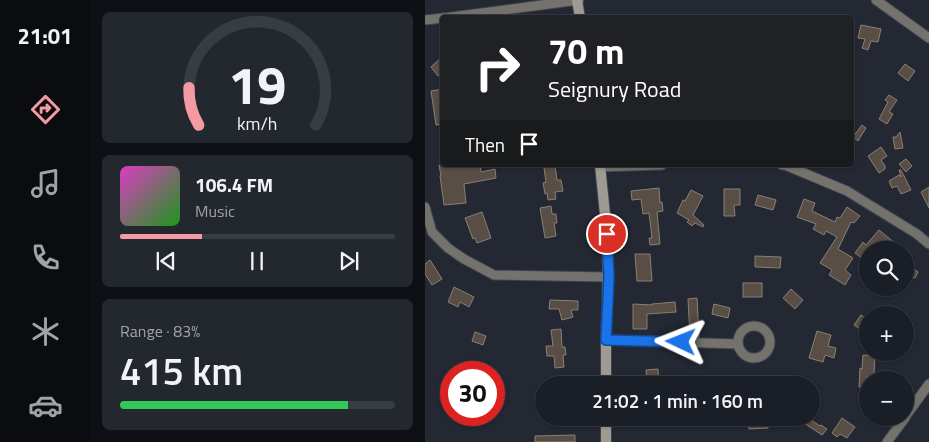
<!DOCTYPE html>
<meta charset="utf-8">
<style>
:root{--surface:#1a1e26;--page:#23272e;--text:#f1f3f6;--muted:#9fa2a7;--line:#383c43;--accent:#f49aa2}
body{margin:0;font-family:"Titillium Web",sans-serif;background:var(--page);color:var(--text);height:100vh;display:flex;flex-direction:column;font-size:19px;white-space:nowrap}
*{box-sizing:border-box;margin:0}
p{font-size:16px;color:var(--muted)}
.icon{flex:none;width:28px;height:28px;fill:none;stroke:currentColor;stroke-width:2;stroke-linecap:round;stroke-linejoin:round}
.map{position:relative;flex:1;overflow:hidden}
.sheet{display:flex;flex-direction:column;gap:12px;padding:12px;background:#0e1015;width:335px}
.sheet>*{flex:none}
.guide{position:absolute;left:15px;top:15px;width:414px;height:152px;border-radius:5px;box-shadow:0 1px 4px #0004,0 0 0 1px var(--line);background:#202124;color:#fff;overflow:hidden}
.controls{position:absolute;left:434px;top:241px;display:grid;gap:10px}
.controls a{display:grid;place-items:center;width:55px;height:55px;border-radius:50%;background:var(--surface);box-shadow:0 1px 4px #0004,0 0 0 1px var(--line);font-size:25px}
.speed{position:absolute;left:15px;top:361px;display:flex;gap:10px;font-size:25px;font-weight:700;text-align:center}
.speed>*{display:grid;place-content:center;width:65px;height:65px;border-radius:50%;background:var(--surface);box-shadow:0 1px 4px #0004,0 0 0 1px var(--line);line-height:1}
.speed .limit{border:8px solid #d22;background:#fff;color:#111}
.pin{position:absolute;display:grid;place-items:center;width:42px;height:42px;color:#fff;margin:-21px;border:2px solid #fff;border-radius:50%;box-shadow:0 1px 5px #0007}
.me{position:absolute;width:55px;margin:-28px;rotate:272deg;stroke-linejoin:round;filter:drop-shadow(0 0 4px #0008)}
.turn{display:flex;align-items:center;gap:18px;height:105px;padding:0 25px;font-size:22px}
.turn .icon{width:65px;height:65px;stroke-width:2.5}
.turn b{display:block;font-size:35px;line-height:42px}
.then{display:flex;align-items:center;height:48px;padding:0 25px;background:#0003;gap:10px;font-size:19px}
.big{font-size:38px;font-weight:600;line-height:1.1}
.sheet .widget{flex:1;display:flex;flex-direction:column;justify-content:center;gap:8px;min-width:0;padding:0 18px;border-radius:8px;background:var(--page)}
.sheet .dial{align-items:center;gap:0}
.dial svg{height:130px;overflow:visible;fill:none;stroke:var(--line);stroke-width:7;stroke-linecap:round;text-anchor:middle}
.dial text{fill:var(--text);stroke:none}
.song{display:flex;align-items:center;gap:15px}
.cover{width:60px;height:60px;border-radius:8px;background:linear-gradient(135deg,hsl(310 70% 55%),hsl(120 70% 35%))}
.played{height:5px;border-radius:2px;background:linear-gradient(90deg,var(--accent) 30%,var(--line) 30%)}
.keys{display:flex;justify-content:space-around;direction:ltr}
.charge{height:8px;border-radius:4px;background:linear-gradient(90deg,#34c759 83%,var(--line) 0)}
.trip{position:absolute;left:110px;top:376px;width:285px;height:50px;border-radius:25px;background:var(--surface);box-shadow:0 1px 4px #0004,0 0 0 1px var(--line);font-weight:600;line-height:50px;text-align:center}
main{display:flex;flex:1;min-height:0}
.tabs{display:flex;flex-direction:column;width:90px;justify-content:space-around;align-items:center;background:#0a0c0f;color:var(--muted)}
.tabs .icon{width:35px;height:35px}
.tabs .selected{color:var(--accent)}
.tabs b{font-size:22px;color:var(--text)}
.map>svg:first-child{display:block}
</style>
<main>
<nav class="tabs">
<b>21:01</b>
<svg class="icon selected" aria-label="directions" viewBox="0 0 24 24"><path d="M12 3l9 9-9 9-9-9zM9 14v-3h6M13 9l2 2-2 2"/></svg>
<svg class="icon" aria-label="music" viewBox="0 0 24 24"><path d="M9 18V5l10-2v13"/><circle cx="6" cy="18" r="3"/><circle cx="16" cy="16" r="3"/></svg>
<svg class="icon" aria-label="phone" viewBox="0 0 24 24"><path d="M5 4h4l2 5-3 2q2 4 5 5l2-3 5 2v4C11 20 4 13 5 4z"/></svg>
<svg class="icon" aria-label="climate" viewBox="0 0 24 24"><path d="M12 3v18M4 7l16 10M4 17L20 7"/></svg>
<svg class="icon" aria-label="car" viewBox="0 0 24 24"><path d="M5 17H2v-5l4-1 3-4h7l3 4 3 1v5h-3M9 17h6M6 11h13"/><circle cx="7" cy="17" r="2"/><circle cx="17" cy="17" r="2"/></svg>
</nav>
<section class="sheet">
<div class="widget dial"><svg viewBox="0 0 100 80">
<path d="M14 69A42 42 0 1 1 86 69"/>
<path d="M14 69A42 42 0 0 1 8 46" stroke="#f49aa2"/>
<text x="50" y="56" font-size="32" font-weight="700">19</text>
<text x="50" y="72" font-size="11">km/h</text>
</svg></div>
<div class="widget">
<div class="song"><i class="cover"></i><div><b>106.4 FM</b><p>Music</p></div></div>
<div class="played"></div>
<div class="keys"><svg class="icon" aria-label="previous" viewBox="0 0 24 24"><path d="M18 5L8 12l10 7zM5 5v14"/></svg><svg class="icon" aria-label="pause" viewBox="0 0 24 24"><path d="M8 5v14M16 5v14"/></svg><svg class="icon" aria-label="next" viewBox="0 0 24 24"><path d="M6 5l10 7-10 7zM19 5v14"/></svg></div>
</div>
<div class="widget"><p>Range · 83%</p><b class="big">415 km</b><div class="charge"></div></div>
</section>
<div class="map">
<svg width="504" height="442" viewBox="0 0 504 442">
<rect width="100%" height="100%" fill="#232833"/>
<!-- building -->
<g fill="#594e45" stroke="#8b7f75">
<path d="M 436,25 L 456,29 L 453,42 L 446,41 L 443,50 L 437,48 L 440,39 L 433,38 Z"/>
<path d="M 18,56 L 18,72 L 13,76 L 6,67 Z"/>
<path d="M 480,64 L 490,71 L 483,81 L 473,73 Z"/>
<path d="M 18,89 L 18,124 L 11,125 L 6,91 Z"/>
<path d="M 464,95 L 472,100 L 464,112 L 468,114 L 462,124 L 454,119 L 463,102 L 460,100 Z"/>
<path d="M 437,125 L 441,128 L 433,141 L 428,137 Z"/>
<path d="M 475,132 L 478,148 L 470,149 L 468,137 L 471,137 Z"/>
<path d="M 456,147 L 462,156 L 456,160 L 460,166 L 460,169 L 454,173 L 443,156 Z"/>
<path d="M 481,159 L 487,166 L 481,172 L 474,164 Z"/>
<path d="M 14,165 L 55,165 L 56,172 L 70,169 L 71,178 L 39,184 L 41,203 L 19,205 L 15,176 L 16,176 Z"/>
<path d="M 130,166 L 132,180 L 136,180 L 138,191 L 130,192 L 131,199 L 123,200 L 122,193 L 120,194 L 118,183 L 121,182 L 119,168 Z"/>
<path d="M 474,170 L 476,170 L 486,190 L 476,194 L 472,186 L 467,188 L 464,181 L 474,175 L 476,177 Z"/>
<path d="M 504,187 L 504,208 L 496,192 Z"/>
<path d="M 234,188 L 235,203 L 237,202 L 238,211 L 232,212 L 235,244 L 225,245 L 224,238 L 227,238 L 224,213 L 218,214 L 216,199 L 207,200 L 206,191 Z"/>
<path d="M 299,189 L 315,189 L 315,205 L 309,205 L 310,216 L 299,216 Z"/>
<path d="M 266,190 L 278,196 L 268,215 L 279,225 L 278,227 L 270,223 L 267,226 L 262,222 L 264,220 L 252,213 L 258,200 L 260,201 Z"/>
<path d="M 333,195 L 351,200 L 348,210 L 330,205 Z"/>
<path d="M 379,199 L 390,203 L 387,211 L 410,222 L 412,217 L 415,218 L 422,207 L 435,216 L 429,223 L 426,222 L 413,249 L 428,258 L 420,270 L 426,275 L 420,285 L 404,275 L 407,270 L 395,263 L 412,237 L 401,231 L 399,235 L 388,229 L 391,224 L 372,217 Z"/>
<path d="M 126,206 L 127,214 L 131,214 L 132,223 L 129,223 L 131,236 L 120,238 L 115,208 Z"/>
<path d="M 57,212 L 66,238 L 52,243 L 50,238 L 48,239 L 40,218 Z"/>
<path d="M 454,230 L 472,245 L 468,250 L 442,250 L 442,262 L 430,253 L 438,242 L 441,245 Z"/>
<path d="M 210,254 L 225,254 L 227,281 L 212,281 Z"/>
<path d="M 330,256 L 356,257 L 355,268 L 330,267 Z"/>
<path d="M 5,260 L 17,279 L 7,285 L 0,274 L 0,264 Z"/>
<path d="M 480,263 L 493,272 L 490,278 L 487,277 L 480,289 Z"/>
<rect x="318" y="283" width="19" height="14"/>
<path d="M 29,287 L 49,297 L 44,307 L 35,302 L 33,307 L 23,302 Z"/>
<path d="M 366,289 L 378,300 L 370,309 L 358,298 Z"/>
<path d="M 272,298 L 274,337 L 265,336 L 263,299 Z"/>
<path d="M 125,300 L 153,301 L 153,310 L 146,310 L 148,317 L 137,320 L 134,309 L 124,309 Z"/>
<path d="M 250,302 L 251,312 L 222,314 L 222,329 L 208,329 L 208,304 L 227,305 L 227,304 Z"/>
<path d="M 289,304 L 305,308 L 303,318 L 287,314 Z"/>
<path d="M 436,315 L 442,319 L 435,329 L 429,325 Z"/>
<path d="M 136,329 L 137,347 L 140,347 L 141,355 L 138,355 L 139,367 L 130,368 L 129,356 L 122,356 L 121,346 L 128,346 L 126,330 Z"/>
<path d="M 392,331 L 406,335 L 403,346 L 411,348 L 409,358 L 400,355 L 398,362 L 384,358 Z"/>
<path d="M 50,332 L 61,336 L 58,345 L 47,341 Z"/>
<path d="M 438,355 L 450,356 L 449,373 L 453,374 L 452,380 L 442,380 L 442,388 L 434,387 L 435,368 L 437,369 Z"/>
<path d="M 233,369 L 234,385 L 222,385 L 221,370 Z"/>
<path d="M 221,418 L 235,418 L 235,424 L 222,426 Z"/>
<path d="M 323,418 L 343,418 L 343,428 L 324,429 Z"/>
<path d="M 383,418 L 395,426 L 396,425 L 402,429 L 397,435 L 379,423 Z"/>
<path d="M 417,418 L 430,427 L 422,438 L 415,434 L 412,437 L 407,433 Z"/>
<path d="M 150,435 L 150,442 L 110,442 L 110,436 Z"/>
</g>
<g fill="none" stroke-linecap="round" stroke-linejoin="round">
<!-- street casing -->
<g stroke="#3f444f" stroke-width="11">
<g id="street">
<path d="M 451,0 L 504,38"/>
<path d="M 19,18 L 154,0"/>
<path d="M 0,20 L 18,18"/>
<path d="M 357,165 L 360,165 L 422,191 L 492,234 L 504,244"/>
<path d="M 175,167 L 237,165"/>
<path d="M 0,207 L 7,232 L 23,248 L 39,259 L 69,275 L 183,277"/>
<circle cx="329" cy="342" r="16"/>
<path d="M 181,340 L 313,344"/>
<path d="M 480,417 L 504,384"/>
<path d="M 462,442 L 480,418"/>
</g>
</g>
<!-- secondary casing -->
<g stroke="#3f444f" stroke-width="12">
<g id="secondary">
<path d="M 152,0 L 155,18"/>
<path d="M 175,165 L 182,234 L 183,277 L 181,340 L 181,385"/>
<path d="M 181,418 L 181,442"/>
</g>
</g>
<!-- street -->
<use href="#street" stroke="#74726c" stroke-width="9"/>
<!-- secondary -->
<use href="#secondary" stroke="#9f9b92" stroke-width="10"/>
</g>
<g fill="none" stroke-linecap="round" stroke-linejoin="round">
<!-- route casing -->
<g stroke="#114b97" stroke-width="12">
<path id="route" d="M 182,234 L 184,277 L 181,340 L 256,342"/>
</g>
<!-- route -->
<use href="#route" stroke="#1a73e8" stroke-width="9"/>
</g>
</svg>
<div class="controls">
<a><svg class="icon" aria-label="search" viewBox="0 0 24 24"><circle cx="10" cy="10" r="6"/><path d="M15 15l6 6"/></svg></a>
<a>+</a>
<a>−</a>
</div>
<div class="speed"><div class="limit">30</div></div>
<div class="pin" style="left:182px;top:234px;background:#d93025"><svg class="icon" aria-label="arrive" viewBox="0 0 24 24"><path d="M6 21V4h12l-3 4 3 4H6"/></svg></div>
<svg class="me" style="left:256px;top:342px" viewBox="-20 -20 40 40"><path d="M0-17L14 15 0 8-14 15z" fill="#1a73e8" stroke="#fff" stroke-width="4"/></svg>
<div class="trip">21:02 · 1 min · 160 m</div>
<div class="guide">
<div class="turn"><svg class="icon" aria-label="right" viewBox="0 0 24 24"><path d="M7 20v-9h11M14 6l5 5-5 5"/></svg><div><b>70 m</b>Seignury Road</div></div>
<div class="then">Then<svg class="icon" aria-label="arrive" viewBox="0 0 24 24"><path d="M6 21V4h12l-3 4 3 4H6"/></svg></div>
</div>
</div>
</main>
